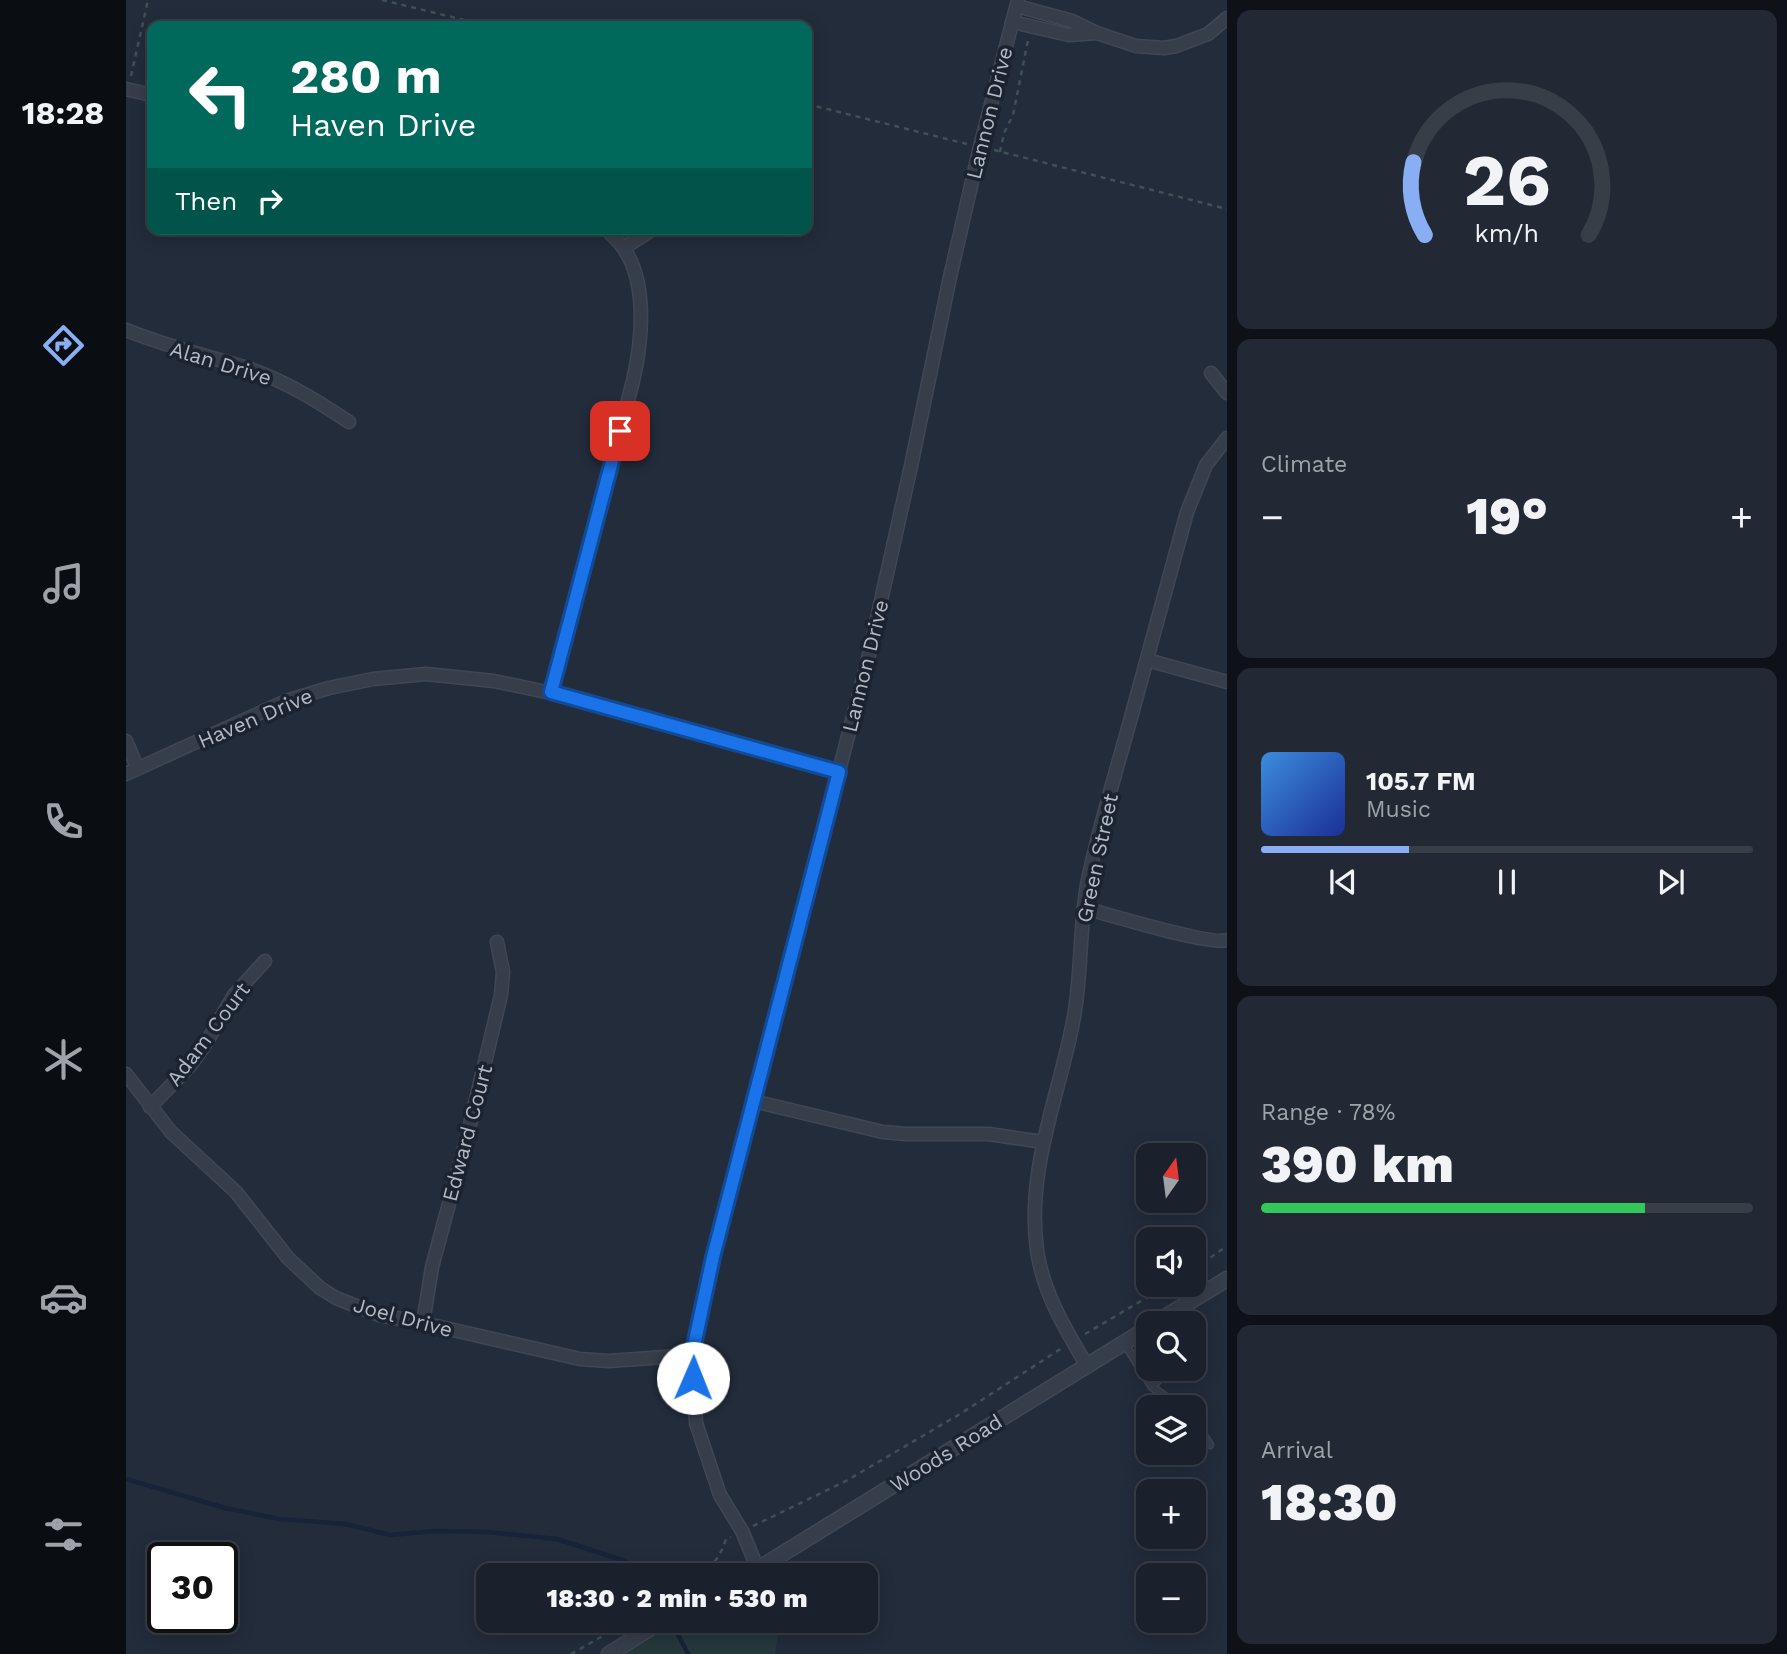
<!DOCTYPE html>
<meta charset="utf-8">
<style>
:root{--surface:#1a212c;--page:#232934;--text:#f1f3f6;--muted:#9fa3a9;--line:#383e48;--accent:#8aaef4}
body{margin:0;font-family:"Work Sans",sans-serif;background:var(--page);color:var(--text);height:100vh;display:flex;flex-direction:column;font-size:26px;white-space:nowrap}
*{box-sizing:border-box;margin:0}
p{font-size:23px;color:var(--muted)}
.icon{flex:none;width:38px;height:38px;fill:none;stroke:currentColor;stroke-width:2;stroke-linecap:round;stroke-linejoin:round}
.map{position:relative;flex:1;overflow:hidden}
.side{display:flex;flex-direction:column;gap:10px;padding:10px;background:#0e1218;width:560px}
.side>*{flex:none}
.top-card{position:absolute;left:21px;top:21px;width:665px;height:214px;border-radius:14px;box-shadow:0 4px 18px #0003,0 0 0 2px var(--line);background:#00695c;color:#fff;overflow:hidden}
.needle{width:46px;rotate:14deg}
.controls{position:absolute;left:1010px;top:1143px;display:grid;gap:14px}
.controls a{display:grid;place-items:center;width:70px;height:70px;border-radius:14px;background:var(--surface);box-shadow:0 4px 18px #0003,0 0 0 2px var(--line);font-size:35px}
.speed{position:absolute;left:21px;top:1542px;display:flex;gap:14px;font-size:35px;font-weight:700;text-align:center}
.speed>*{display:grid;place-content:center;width:91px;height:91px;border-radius:50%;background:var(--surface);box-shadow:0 4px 18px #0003,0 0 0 2px var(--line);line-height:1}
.speed .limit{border:4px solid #111;border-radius:10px;background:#fff;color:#111}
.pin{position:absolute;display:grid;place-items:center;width:60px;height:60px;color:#fff;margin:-30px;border-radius:14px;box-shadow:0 4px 10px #0006}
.me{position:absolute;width:77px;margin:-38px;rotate:1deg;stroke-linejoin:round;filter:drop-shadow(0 0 5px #0008)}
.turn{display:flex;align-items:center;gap:24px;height:147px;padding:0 28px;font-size:32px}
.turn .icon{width:91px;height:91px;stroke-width:2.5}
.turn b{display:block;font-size:49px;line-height:60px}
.then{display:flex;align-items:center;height:66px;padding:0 28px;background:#0003;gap:14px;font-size:26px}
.big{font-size:52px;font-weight:800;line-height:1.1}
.side .widget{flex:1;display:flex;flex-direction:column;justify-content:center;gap:10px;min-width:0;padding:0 24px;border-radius:14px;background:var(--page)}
.side .dial{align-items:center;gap:0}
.dial svg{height:182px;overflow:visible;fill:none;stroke:var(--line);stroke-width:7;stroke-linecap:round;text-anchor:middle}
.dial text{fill:var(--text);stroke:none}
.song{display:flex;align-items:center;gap:21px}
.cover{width:84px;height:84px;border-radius:10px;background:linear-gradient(135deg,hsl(210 70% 55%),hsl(230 70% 35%))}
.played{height:7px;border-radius:4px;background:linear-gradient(90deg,var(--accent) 30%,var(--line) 30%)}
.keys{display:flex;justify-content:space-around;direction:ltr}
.heat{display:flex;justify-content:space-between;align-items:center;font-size:38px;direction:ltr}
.charge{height:10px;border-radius:5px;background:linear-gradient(90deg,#34c759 78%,var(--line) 0)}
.trip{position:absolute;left:350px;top:1563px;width:402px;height:70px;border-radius:14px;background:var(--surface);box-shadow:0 4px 18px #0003,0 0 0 2px var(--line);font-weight:800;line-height:70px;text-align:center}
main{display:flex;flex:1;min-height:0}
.dock{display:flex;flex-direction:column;width:126px;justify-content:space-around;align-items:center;background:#0a0d12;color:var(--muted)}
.dock .icon{width:49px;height:49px}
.dock .current{color:var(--accent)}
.dock b{font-size:32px;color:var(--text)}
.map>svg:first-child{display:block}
</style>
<main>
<nav class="dock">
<b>18:28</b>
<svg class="icon current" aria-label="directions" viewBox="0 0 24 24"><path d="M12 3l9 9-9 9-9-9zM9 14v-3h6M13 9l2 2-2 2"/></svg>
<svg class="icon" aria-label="music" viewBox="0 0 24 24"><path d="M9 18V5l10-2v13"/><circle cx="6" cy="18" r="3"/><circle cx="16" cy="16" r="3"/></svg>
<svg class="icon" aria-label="phone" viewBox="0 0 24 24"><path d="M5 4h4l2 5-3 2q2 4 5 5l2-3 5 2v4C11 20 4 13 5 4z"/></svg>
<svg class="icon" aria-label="climate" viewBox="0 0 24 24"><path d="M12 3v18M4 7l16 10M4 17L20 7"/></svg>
<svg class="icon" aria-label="car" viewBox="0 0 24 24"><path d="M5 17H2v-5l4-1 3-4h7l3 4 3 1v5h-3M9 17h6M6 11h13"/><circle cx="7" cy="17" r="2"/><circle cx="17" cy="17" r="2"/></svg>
<svg class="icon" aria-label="filters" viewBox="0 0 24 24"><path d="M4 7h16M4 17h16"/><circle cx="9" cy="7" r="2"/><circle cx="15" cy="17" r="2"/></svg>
</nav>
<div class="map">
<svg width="1101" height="1654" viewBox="0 0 1101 1654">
<rect width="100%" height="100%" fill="#232c3b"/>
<!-- green -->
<path fill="#25383c" d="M 555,1621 L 654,1621 L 649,1654 L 499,1654 Z"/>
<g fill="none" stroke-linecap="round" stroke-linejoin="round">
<!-- stream -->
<g stroke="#172338" stroke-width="4.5">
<path d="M 0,1479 L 99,1508 L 153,1519 L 220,1524 L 264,1535 L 310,1531 L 362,1532 L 431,1539 L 499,1561 L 515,1571 L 517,1575"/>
<path d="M 547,1625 L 562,1654"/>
</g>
<!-- service casing -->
<g stroke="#404754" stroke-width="9">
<g id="service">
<path d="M 1061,1305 C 1068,1316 1076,1326 1068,1338"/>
<path d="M 998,1343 L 1026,1387 L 1054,1407"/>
<path d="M 1026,1387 L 1044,1368"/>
<path d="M 1068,1420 L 1084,1445"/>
</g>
</g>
<!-- minor casing -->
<g stroke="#404754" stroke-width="15">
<g id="minor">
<path d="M 891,6 L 946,21 L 971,33 L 1010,46 L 1038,48 L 1050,46 L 1082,34 L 1101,18"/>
<path d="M 886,22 L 943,35 L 971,33"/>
<path d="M 0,89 L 26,95"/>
<path d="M 498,248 L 524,231"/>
<path d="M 0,330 C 39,346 78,355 118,367 C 156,379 190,400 223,422"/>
<path d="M 1085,373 L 1101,393"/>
<path d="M 1021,660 L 1101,682"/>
<path d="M 425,693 L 507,381 C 516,342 522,284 498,249 C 494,242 486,235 480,229"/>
<path d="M 0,741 L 11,767"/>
<path d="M 0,774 L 160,701 L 203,688 L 247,679 L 300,674 L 368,681 L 425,693 L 713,772"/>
<path d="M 958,908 C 981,914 1085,946 1101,940"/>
<path d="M 0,1074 L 45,1132 L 110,1192 L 162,1258 L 194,1288 L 210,1298 L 253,1315 L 297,1323 L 454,1359 L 483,1361 L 566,1355"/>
<path d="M 627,1101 L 757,1132 L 780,1134 L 863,1134 L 917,1142"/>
<path d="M 24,1107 L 64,1066 L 79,1045 L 108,995 L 139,961"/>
<path d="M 297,1323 L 306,1267 L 342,1133 L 375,995 L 377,972 L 371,942"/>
<path d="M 961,1366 C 940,1330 917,1293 911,1250 C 900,1171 932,1099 947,1022 C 956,977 953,930 961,885 C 971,834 987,782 1001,732 C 1021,659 1041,585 1061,512 L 1080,465 L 1101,438"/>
<path d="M 631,1567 L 616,1531 L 594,1495 L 570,1423 L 566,1355 L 587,1257 L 742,659 L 785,466 L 824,277 L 854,147 L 892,0"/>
</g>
</g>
<!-- tertiary casing -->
<g stroke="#404754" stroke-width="17">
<g id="tertiary">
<path d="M 1029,1323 L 1101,1279"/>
<path d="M 617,1575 L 640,1564 L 1022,1328"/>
<path d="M 483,1654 L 538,1620"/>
</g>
</g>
<!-- path -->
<g stroke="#3e5154" stroke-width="2.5" stroke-dasharray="5 5" stroke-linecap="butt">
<path d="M 256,0 L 363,26"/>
<path d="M 5,76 L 22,0"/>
<path d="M 681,104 L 841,144"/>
<path d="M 868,150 L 1101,209"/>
<path d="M 874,152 L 878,133 L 887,115 L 902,40"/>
<path d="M 1068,1269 L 1101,1246"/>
<path d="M 959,1334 L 1044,1284"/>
<path d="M 627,1526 L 720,1481 L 834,1414 L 936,1348"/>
<path d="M 574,1575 C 588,1565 595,1555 600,1539 L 605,1537"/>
<path d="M 445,1654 L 505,1620"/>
</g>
<!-- service -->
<use href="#service" stroke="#373e4b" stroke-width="6"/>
<!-- minor -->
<use href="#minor" stroke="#373e4b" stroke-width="12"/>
<!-- tertiary -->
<use href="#tertiary" stroke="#373e4b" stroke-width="14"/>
</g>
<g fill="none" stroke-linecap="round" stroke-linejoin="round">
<!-- route casing -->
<g stroke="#114b97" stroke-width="18">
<path id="route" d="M 494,431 L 425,692 L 713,772 L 587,1257 L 566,1355 L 567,1378"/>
</g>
<!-- route -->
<use href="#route" stroke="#1a73e8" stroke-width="12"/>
</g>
<g text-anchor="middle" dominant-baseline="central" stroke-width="7" stroke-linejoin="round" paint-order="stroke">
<!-- street labels -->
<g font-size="21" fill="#b2b9c7" stroke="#1c2330">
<text transform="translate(863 113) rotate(-76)">Lannon Drive</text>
<text transform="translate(95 363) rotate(17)">Alan Drive</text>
<text transform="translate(739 666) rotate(-76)">Lannon Drive</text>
<text transform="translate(129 718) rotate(-23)">Haven Drive</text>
<text transform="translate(971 858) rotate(-78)">Green Street</text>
<text transform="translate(82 1034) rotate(-53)">Adam Court</text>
<text transform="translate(341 1133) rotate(-75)">Edward Court</text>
<text transform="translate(277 1317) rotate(15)">Joel Drive</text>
<text transform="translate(820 1453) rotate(-32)">Woods Road</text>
</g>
</g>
</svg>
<div class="controls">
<a><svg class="needle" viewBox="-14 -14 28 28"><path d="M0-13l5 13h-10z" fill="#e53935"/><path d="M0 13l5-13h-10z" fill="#9fa3a9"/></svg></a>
<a><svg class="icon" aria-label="sound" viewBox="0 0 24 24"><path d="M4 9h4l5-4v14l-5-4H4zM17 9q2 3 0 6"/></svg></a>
<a><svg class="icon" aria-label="search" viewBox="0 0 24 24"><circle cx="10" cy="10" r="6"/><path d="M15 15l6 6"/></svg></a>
<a><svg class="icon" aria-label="layers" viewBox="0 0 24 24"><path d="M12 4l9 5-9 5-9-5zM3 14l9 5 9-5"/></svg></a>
<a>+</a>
<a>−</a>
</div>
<div class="speed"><div class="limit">30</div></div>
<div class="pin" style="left:494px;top:431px;background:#d93025"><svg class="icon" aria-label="arrive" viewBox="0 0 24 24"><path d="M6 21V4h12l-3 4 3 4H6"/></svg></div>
<svg class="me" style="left:567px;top:1378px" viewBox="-20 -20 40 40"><circle r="19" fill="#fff"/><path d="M0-13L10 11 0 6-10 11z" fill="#1a73e8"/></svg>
<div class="trip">18:30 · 2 min · 530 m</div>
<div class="top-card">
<div class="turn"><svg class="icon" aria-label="left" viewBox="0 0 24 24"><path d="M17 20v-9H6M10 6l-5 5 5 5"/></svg><div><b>280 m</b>Haven Drive</div></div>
<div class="then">Then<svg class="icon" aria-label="right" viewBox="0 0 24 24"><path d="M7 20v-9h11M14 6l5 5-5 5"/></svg></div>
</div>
</div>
<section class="side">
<div class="widget dial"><svg viewBox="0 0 100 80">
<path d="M14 69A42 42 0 1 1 86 69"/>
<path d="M14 69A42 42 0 0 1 9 37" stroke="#8aaef4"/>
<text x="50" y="56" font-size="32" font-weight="700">26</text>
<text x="50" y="72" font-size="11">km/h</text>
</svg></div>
<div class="widget"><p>Climate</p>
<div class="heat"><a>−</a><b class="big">19°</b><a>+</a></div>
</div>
<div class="widget">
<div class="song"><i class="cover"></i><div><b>105.7 FM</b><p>Music</p></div></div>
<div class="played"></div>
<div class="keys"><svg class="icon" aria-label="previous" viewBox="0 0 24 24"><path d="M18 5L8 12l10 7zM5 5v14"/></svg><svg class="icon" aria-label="pause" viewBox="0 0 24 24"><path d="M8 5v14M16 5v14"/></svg><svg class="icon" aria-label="next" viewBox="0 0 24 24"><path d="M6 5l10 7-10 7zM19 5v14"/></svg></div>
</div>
<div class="widget"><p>Range · 78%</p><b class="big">390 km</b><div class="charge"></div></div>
<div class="widget"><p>Arrival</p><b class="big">18:30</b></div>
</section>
</main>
